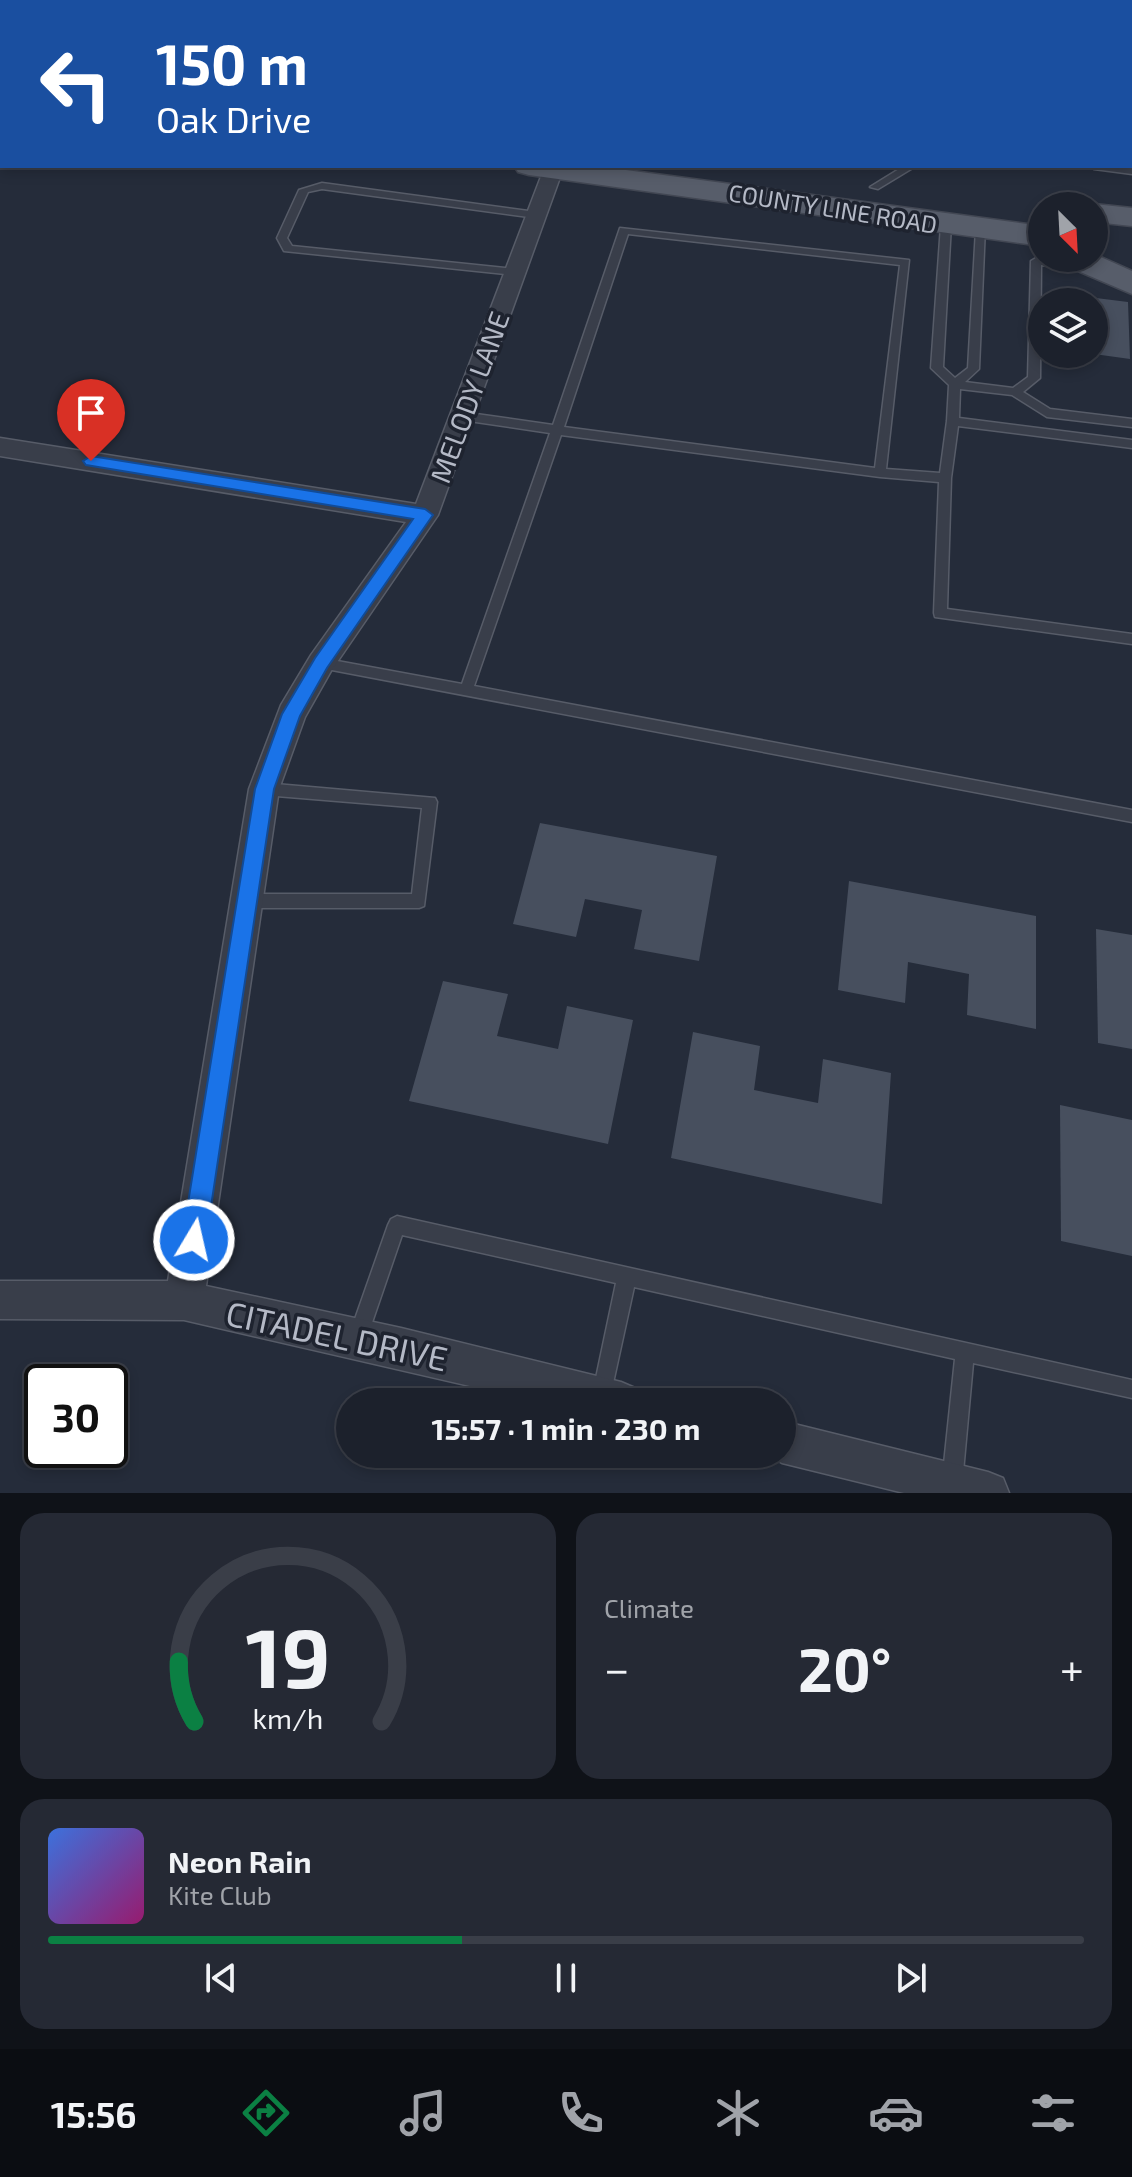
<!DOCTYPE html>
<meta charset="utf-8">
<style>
:root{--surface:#1c212c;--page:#252934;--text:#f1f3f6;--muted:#a0a3a9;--line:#3a3e48;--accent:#0b8043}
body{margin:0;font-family:"Exo 2",sans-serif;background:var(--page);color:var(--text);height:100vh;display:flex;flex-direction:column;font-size:30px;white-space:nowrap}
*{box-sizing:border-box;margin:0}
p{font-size:26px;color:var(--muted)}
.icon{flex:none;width:44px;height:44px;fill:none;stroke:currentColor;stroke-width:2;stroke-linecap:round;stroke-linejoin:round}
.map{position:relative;height:1493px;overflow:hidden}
.side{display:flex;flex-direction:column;gap:20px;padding:20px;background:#0f1218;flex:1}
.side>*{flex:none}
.top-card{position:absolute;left:0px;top:0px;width:1132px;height:168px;box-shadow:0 4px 12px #0003,0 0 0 2px var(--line);background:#1a4fa0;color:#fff;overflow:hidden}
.needle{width:52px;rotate:156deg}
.controls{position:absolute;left:1028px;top:192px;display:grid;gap:16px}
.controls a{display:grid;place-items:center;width:80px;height:80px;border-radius:50%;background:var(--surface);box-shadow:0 4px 12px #0003,0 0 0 2px var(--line);font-size:40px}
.speed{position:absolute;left:24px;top:1364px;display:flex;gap:16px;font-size:40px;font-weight:700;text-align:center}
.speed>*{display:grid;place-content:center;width:104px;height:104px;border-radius:50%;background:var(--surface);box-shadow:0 4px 12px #0003,0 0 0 2px var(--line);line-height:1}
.speed .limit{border:4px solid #111;border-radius:12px;background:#fff;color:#111}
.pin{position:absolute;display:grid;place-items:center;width:68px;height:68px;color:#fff;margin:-82px -34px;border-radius:50% 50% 50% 0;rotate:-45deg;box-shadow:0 0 8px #0007}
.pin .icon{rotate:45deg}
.me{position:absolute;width:88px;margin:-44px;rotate:9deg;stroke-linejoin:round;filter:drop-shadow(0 0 6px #0008)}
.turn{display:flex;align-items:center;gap:28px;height:168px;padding:0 24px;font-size:36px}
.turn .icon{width:104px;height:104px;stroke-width:2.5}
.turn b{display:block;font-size:56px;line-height:68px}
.big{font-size:60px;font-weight:700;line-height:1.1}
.side .tile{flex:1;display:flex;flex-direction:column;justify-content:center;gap:12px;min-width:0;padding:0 28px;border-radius:24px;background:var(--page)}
.side .dial{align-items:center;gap:0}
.dial svg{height:208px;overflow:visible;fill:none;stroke:var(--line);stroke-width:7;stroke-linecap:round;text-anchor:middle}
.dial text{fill:var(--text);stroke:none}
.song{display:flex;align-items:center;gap:24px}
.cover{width:96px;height:96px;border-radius:12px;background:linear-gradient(135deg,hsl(220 70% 55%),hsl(320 70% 35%))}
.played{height:8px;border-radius:4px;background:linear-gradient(90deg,var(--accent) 40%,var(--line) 40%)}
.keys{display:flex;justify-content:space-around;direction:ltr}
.heat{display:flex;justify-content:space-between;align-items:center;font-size:44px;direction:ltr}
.side .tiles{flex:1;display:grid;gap:20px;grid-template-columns:1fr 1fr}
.tile:last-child{grid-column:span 2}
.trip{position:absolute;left:336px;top:1388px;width:460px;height:80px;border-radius:40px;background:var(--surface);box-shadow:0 4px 12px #0003,0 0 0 2px var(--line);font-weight:700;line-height:80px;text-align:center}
.menu{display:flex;height:128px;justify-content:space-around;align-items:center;background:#0b0d12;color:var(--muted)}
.menu .icon{width:56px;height:56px}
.menu .active{color:var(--accent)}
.menu b{font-size:36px;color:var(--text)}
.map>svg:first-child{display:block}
</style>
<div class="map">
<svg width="1132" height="1493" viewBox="0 0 1132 1493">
<rect width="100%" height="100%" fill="#252c3a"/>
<!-- green -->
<path fill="#2b3c3f" d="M 439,0 L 901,0 L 442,2 Z"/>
<!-- building -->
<g fill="#474f5e">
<path d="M 1080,296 L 1128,302 L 1130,359 L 1094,354 L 1094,302 L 1080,302 Z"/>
<path d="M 540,823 L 717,856 L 699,961 L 634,949 L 642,910 L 585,899 L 576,937 L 513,924 Z"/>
<path d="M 849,881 L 1036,916 L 1036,1029 L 967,1015 L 969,974 L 908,962 L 905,1003 L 838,990 Z"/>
<path d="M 1096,929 L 1132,935 L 1132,1049 L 1098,1043 Z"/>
<path d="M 443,981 L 508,994 L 497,1036 L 558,1049 L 567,1006 L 633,1020 L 608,1144 L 409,1101 Z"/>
<path d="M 693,1032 L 760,1046 L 754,1090 L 818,1103 L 823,1059 L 891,1073 L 882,1204 L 671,1158 Z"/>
<path d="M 1060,1105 L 1132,1120 L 1132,1256 L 1061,1241 Z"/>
</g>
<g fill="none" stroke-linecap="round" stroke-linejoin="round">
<!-- service casing -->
<g stroke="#575c68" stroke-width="3">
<g id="service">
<path d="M 57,0 L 66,0 L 56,2 Z"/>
<path d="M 411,0 L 419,0 L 420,2 L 412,2 Z"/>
<path d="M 1130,27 L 1132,28 L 1132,34 L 1130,33 Z"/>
<path d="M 1130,93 L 1132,94 L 1132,100 L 1130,99 Z"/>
<path d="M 904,166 L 916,166 L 878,189 L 870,187 Z"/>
<path d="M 1089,166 L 1132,168 L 1132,174 L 1094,169 Z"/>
<path d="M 322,183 L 536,212 L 541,215 L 536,218 L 322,189 L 308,192 L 287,238 L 292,246 L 515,269 L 520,272 L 515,275 L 284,251 L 277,238 L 299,190 Z"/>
<path d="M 946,222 L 951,225 L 943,367 L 955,378 L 968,368 L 976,229 L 985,227 L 979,369 L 965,382 L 1013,388 L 1028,377 L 1031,261 L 1036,258 L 1078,264 L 1083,267 L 1082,269 L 1041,265 L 1040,378 L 1023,392 L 1050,409 L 1132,419 L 1132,427 L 1047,417 L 1012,395 L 960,389 L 959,418 L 1132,440 L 1132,448 L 958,426 L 951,478 L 947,609 L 1132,634 L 1132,644 L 935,617 L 934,613 L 939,482 L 880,477 L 561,435 L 474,686 L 1132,810 L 1132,822 L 316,667 L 314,663 L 321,658 L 462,684 L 550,433 L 462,420 L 456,416 L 462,412 L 553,425 L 620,228 L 909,260 L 886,469 L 940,473 L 947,421 L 949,385 L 931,368 L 941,225 ZM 628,234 L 900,265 L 875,468 L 564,427 Z"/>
<path d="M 264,783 L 435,798 L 437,802 L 424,906 L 419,908 L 247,908 L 242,906 L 239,901 L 242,896 L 247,894 L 412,894 L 422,808 L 264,795 L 259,793 L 257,789 L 259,785 Z"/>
<path d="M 397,1216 L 1132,1380 L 1132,1398 L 973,1363 L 962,1483 L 959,1490 L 952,1493 L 945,1490 L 942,1483 L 955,1359 L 634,1287 L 610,1397 L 608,1402 L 594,1402 L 592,1397 L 616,1283 L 402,1235 L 365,1343 L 358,1345 L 351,1343 L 349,1336 L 388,1225 L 391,1219 Z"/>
</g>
</g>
<!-- minor casing -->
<g stroke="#575c68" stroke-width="3">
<g id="minor">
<path d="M 545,166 L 561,166 L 563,169 L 438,515 L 331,671 L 305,717 L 279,789 L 206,1286 L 401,1328 L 621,1382 L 635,1388 L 641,1402 L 539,1402 L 184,1320 L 0,1319 L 0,1281 L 168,1281 L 249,789 L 281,705 L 311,655 L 406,522 L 0,456 L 0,438 L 416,504 Z"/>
<path d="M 782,1421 L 988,1472 L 1003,1478 L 1009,1493 L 904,1493 L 782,1463 L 766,1454 L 782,1454 Z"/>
</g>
</g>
<!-- primary casing -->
<g stroke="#424753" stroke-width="3">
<g id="primary">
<rect x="0" y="89" width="2" height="18"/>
<path d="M 514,166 L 596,166 L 1042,226 L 1042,246 L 529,175 L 518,172 Z"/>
<path d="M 1094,204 L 1132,208 L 1132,226 L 1094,222 L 1094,206 L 1084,206 Z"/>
<path d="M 1094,254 L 1132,271 L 1132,294 L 1064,265 L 1059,258 L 1094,258 Z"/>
</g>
</g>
<!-- service -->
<use href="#service" fill="#393e4a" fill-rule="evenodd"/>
<!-- minor -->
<use href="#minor" fill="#393e4a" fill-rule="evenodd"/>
<!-- primary -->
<use href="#primary" fill="#575d6a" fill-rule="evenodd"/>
</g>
<!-- route -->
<path fill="#1a73e8" stroke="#114b97" stroke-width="2" d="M 91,456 L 425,509 L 433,515 L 327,668 L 300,716 L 274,789 L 206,1240 L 202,1248 L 194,1251 L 186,1248 L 182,1240 L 255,789 L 282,714 L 315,658 L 413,519 L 86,465 L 83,461 Z"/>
<g text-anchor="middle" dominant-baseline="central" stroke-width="7" stroke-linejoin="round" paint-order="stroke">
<!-- far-street labels -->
<g font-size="24" fill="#b4b9c6" stroke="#1e232f">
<text transform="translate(833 208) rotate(9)">COUNTY LINE ROAD</text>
</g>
<!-- street labels -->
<g font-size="28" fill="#b4b9c6" stroke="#1e232f">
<text transform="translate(469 397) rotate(-70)">MELODY LANE</text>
</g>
<!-- near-street labels -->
<g font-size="34" fill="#b4b9c6" stroke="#1e232f">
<text transform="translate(337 1335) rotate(12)">CITADEL DRIVE</text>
</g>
</g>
</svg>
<div class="controls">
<a><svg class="needle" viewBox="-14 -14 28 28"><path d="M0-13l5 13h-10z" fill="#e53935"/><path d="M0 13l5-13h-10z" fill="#a0a3a9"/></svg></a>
<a><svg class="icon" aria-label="layers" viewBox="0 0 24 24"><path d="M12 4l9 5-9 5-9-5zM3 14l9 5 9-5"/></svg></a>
</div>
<div class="speed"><div class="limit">30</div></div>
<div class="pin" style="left:91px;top:461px;background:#d93025"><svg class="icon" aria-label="arrive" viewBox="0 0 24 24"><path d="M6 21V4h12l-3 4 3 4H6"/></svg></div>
<svg class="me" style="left:194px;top:1240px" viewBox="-20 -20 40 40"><circle r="17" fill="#1a73e8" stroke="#fff" stroke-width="3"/><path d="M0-11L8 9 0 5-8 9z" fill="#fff"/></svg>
<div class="trip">15:57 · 1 min · 230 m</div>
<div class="top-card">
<div class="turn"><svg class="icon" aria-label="left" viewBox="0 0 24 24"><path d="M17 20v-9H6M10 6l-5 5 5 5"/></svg><div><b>150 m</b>Oak Drive</div></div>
</div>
</div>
<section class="side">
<div class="tiles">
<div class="tile dial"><svg viewBox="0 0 100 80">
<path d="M14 69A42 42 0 1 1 86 69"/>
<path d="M14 69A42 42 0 0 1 8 46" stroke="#0b8043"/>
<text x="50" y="56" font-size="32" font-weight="700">19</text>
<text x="50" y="72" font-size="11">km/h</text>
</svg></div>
<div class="tile"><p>Climate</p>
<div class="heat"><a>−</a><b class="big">20°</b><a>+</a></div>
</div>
<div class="tile">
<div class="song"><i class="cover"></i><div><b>Neon Rain</b><p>Kite Club</p></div></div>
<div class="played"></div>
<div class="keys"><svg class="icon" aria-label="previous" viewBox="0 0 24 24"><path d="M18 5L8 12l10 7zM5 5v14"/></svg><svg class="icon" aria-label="pause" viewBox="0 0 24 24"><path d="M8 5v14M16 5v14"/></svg><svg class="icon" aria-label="next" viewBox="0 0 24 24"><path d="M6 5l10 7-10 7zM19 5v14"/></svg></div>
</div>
</div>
</section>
<nav class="menu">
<b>15:56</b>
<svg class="icon active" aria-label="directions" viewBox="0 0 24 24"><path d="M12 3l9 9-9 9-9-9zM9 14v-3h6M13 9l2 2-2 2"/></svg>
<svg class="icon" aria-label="music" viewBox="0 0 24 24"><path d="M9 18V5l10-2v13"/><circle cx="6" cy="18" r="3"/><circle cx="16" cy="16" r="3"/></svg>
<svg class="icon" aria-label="phone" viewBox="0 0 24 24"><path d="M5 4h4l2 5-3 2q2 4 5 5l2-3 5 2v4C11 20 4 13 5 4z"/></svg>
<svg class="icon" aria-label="climate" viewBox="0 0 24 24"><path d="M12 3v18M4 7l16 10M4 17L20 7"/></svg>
<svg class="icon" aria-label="car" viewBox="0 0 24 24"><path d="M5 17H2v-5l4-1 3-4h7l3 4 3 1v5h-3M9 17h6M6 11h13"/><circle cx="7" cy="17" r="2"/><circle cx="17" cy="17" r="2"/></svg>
<svg class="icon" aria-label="filters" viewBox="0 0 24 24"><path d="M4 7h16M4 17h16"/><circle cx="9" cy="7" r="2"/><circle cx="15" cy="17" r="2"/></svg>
</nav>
